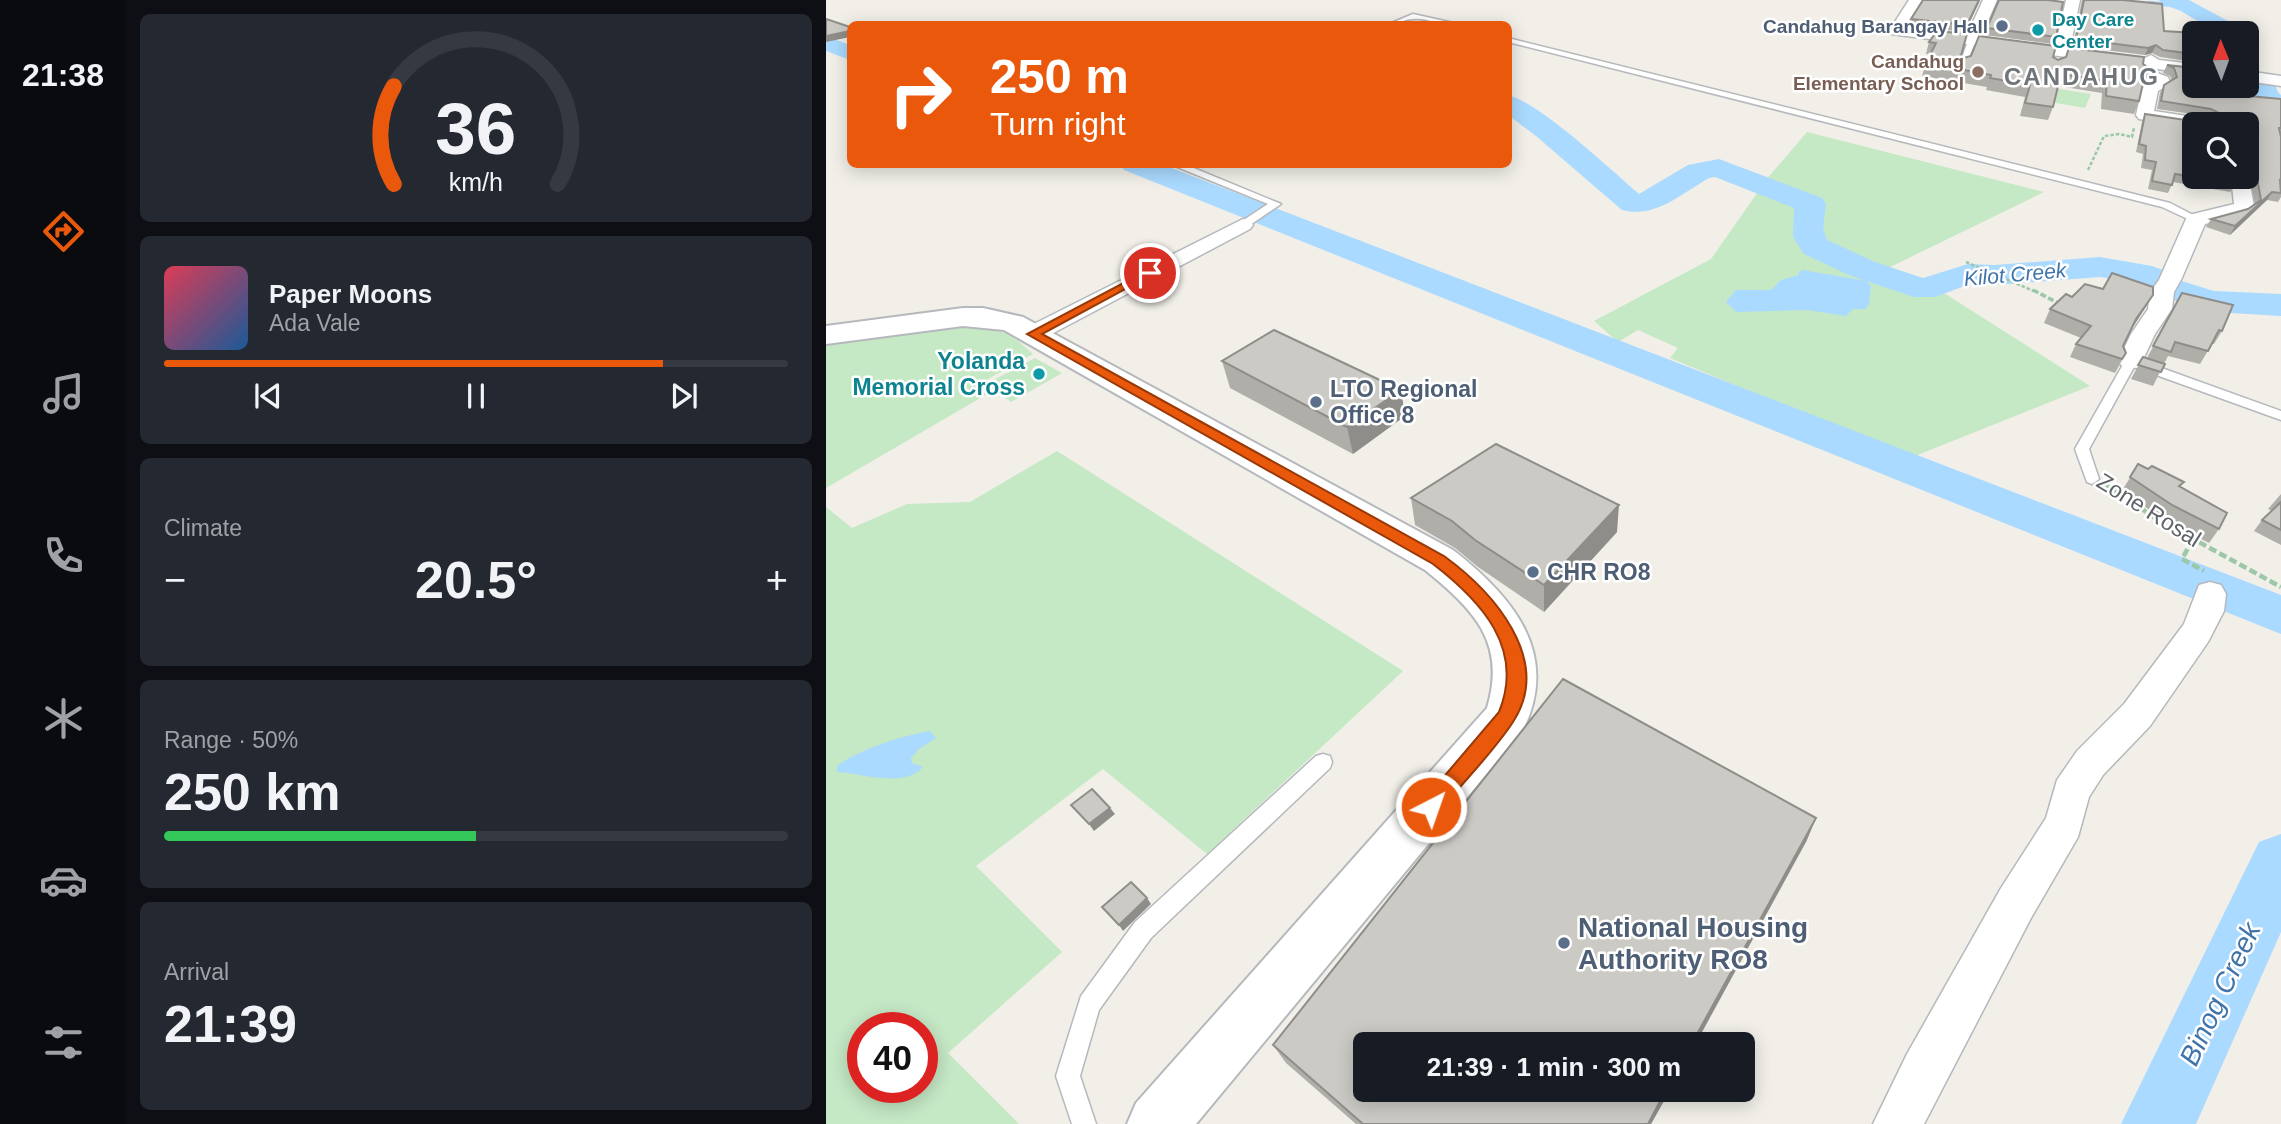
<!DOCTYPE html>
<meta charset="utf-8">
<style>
:root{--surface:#171b24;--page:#242831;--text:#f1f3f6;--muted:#9ea1a6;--line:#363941;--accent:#ea580c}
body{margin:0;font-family:Helvetica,sans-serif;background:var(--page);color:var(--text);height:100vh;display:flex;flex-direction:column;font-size:26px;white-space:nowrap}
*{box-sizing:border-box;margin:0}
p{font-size:23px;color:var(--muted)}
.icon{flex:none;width:38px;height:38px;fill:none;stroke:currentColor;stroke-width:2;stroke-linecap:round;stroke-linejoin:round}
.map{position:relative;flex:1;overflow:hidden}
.panel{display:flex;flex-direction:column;gap:14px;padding:14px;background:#0d0f14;width:700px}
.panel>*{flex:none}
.top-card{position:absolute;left:21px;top:21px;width:665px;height:147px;border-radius:10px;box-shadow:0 4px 18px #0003;background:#ea580c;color:#fff;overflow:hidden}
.needle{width:46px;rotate:359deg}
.controls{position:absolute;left:1356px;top:21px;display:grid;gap:14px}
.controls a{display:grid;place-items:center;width:77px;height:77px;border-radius:10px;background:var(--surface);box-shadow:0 4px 18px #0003;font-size:35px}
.speed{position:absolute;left:21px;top:1012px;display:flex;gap:14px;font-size:35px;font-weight:700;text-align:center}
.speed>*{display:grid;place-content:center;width:91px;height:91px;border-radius:50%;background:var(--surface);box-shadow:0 4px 18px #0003;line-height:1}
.speed .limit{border:10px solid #d22;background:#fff;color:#111}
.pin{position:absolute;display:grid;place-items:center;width:60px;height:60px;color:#fff;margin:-30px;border:4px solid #fff;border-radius:50%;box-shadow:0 2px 7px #0007}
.me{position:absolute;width:77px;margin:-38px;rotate:41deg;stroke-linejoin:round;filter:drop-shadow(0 0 5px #0008)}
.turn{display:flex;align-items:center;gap:24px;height:147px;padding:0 28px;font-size:32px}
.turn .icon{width:91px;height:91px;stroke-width:2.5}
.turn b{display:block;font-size:49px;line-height:60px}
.big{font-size:52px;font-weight:700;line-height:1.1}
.panel .card{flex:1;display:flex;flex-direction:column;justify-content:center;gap:10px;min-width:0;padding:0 24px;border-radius:10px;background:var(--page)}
.panel .dial{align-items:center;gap:0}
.dial svg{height:182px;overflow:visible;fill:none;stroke:var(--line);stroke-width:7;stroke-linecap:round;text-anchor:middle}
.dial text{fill:var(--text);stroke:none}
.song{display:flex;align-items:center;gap:21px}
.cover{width:84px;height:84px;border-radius:10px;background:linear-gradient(135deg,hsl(350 70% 55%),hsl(210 70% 35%))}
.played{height:7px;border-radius:4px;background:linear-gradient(90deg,var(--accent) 80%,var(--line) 80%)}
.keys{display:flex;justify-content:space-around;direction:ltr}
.heat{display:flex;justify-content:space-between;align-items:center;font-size:38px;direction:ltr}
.charge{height:10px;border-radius:5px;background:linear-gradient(90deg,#34c759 50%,var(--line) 0)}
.trip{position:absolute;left:527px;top:1032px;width:402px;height:70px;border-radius:10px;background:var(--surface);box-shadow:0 4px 18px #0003;font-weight:700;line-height:70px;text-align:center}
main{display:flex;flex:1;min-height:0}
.tab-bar{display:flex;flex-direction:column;width:126px;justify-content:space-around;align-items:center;background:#090b0e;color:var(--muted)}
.tab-bar .icon{width:49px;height:49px}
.tab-bar .active{color:var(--accent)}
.tab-bar b{font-size:32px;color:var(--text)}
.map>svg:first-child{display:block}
</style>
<main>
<nav class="tab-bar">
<b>21:38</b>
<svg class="icon active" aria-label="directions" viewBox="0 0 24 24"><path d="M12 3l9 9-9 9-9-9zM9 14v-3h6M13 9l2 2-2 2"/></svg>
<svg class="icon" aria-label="music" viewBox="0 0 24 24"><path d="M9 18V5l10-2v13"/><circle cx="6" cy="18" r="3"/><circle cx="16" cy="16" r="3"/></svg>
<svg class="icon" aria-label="phone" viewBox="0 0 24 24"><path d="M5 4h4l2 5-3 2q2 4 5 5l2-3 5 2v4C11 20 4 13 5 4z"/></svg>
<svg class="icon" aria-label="climate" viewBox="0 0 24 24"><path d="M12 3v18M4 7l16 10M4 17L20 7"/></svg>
<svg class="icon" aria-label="car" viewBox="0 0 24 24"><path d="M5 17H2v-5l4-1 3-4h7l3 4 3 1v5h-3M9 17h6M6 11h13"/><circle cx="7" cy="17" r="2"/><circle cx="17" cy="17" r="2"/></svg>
<svg class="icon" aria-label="filters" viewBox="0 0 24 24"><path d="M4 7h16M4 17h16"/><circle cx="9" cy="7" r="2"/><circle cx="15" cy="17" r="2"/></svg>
</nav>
<section class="panel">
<div class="card dial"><svg viewBox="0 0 100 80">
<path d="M14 69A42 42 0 1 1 86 69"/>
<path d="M14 69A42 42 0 0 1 14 26" stroke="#ea580c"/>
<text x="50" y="56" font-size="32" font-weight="700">36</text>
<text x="50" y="72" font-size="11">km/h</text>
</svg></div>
<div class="card">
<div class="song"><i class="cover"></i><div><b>Paper Moons</b><p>Ada Vale</p></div></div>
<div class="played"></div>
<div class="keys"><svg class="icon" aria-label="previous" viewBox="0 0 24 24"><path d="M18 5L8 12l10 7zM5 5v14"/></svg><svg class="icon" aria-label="pause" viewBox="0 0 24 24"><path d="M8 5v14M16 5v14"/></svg><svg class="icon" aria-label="next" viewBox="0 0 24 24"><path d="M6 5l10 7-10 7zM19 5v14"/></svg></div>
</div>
<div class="card"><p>Climate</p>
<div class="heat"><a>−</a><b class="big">20.5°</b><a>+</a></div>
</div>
<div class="card"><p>Range · 50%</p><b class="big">250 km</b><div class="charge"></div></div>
<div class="card"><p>Arrival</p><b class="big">21:39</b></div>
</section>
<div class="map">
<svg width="1455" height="1124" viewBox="0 0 1455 1124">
<rect width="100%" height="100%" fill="#f1efe8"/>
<!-- green -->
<g fill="#c5e8c5" fill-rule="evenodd">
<path d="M 1214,86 L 1265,94 L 1259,108 L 1207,99 Z"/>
<path d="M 981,132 L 1218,192 L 1056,271 L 992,241 L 995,204 L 987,198 L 940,180 Z"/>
<path d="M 934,189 L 971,204 L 974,244 L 979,249 C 1017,265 1076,304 1118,293 L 1264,386 L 1084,458 L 844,358 L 852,348 L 812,330 L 792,342 L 768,321 L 885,259 Z"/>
<path d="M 152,326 L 184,334 L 207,354 L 153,384 L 163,393 L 0,488 L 0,344 Z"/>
<path d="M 209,358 L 236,373 L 185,402 L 160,384 Z"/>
<path d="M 231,451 L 577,671 L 381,854 L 277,769 L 150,866 L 236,952 L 122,1053 L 193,1124 L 0,1124 L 0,507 L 26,528 L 81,504 L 144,502 ZM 37,1027 L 96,1027 L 96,1087 L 37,1087 Z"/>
</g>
<!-- water -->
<g fill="#aadaff">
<path d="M 977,270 L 1040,281 L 1045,286 L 1043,304 L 1040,309 L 1027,309 L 1020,316 L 981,310 L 910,312 L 900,302 L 910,290 L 945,290 L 955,280 L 973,275 L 973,272 Z"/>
<path d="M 104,731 L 110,738 L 93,749 L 85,758 L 86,763 L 97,767 C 78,789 36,773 11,772 L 11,766 C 32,750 78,735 104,731 Z"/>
</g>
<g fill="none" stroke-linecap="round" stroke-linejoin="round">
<!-- stream -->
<path stroke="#aadaff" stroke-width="4.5" d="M 1323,3 L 1359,6"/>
<!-- river -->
<g fill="#aadaff" fill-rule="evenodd">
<path d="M 1333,0 L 1363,0 L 1415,28 L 1418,33 L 1391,33 L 1355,11 L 1336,4 Z"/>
<path d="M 0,36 L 24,45 L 24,60 L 0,51 Z"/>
<path d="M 1436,73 L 1445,75 L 1452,92 L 1455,95 L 1455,114 C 1436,109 1428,99 1424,80 L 1427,75 Z"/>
<path d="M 682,95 C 714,103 785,170 813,194 L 862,165 L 893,159 L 996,198 L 1000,204 L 997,228 L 1001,240 L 1049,262 L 1097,278 L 1142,264 L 1169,265 L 1274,257 L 1326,266 L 1345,273 L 1349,279 L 1388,291 L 1455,294 L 1455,316 L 1388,312 L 1350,301 L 1338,296 L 1334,290 L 1305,282 L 1274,277 L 1169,285 L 1144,284 L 1109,297 L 1088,297 L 1025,276 L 978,254 L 967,237 L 968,208 L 889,177 L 883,178 C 856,193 830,219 796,210 L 710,136 L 682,115 Z"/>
<path d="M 294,164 L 335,164 L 1455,595 L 1455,634 L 298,170 Z"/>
<path d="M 1455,834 L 1455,932 L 1370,1124 L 1295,1124 L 1433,842 Z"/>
</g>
<!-- service casing -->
<g stroke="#b5b8bc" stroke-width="3">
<g id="service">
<path d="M 587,14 L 623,22 L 624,24 C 612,25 599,17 587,19 C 578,19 573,25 563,24 Z"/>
<path d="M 682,38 L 1344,203 L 1375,219 L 1366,221 L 1336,207 L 682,42 Z"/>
<path d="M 1143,38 L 1150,40 L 1139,67 L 1132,69 Z"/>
<path d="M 344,164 L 358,164 L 455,204 L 421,227 L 413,227 L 413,223 L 442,204 Z"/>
<path d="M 1305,357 L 1455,411 L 1455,420 L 1308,367 L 1263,449 L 1273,479 L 1266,484 L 1261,482 L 1249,449 L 1299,361 Z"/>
<path d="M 497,754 L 504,756 L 506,762 L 504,768 L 325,938 L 273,1010 L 254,1076 L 270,1124 L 246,1124 L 230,1076 L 255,996 L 309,922 L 490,756 Z"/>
</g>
</g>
<!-- minor casing -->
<g stroke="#b5b8bc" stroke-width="3">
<g id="minor">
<path d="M 1083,0 L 1097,0 L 1079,28 L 1141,35 L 1157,0 L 1171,0 L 1155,37 L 1229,47 L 1240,0 L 1254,0 L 1244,48 L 1319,58 L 1325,55 L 1333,60 L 1368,64 L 1368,74 L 1331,69 L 1331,73 L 1342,77 L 1345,84 L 1332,91 L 1328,111 L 1381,119 L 1390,124 L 1368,124 L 1368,127 L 1313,119 L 1310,115 L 1316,88 L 1326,82 L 1314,75 L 1316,67 L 1065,34 L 1063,31 Z"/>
<path d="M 1421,71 L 1455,76 L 1455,86 L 1421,81 Z"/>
<path d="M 1422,173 L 1428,206 L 1417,215 L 1379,224 L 1355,280 L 1348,292 L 1346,309 L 1329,334 L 1314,366 L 1305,369 L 1296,366 L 1292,361 L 1305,334 L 1322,309 L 1324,292 L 1333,280 L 1360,219 L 1363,215 L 1408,204 L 1405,177 L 1421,177 Z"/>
<path d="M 417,219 L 424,221 L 427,225 L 424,229 L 216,339 L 207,341 L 198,339 L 195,334 L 198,329 Z"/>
<path d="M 1384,582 L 1395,585 L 1400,594 L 1398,611 L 1382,642 L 1324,726 L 1277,775 L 1263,797 L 1252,837 L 1205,918 L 1098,1124 L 1047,1124 L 1081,1054 L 1175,888 L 1220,818 L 1231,780 L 1251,751 L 1298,704 L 1358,624 L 1373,585 Z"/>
</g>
</g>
<!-- tertiary casing -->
<g stroke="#b5b8bc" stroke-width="4">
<path id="tertiary" d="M 137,308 L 157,308 L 197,317 L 627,550 C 686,596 735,653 697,730 L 370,1124 L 301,1124 L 310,1103 L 661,708 C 681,642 647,609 599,570 L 178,330 L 137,326 L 0,344 L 0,326 Z"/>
</g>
<!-- path-far2 -->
<g stroke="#9cc7a9" stroke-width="2.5" stroke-dasharray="3.5 2" stroke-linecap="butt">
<path d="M 1262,170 L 1278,136 L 1293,134 L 1306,137 L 1308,128"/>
<path d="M 1140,262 L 1210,292"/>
</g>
<!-- path-far1 -->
<g stroke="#9cc7a9" stroke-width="3.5" stroke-dasharray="6 2.5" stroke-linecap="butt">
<path d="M 1207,290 L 1234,304"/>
<path d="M 1280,485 L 1307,503"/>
</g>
<!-- path -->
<g stroke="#9cc7a9" stroke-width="4.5" stroke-dasharray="8 3.5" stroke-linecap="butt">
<path d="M 1304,501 L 1329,518 L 1455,587"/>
<path d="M 1367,539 L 1356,559 L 1378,571"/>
</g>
<!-- service -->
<use href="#service" fill="#fff" fill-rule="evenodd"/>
<!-- minor -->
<use href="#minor" fill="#fff" fill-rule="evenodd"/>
<!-- tertiary -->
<use href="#tertiary" fill="#fff" fill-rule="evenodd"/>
</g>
<!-- wall -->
<g fill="#afaea9">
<path d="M 1097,0 L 1154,0 L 1139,32 L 1083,26 L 1085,19 Z"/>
<path d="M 1256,0 L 1297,0 L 1338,31 L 1368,33 L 1368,62 L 1334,57 L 1326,53 L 1319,55 L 1247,46 Z"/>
<path d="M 1161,28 L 1230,37 L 1227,44 L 1159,35 Z"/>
<path d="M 1111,31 L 1134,59 L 1227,57 L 1232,60 L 1317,64 L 1326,70 L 1321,82 L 1317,85 L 1313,101 L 1308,114 L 1275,109 L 1276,93 L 1232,86 L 1227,107 L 1222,120 L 1194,116 L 1199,97 L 1160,90 L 1161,87 L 1096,76 L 1100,63 L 1104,54 L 1100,54 L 1103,42 Z"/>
<path d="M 1341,65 L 1412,95 L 1455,99 L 1455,197 L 1452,202 L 1441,200 L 1404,235 L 1380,227 L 1385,219 L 1422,209 L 1429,204 L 1423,171 L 1421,173 L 1421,124 L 1368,124 L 1409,184 L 1404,192 L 1347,182 L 1342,193 L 1322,189 L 1326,170 L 1315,168 L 1317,154 L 1310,152 L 1316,122 L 1319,114 L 1372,122 L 1385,118 L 1381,116 L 1331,109 L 1334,93 L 1338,85 L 1346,80 L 1344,76 L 1337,73 Z"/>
<path d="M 1277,289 L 1327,295 L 1319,308 L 1305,330 L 1297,346 L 1300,353 L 1289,373 L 1244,357 L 1250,344 L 1255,338 L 1218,323 L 1224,309 L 1246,297 Z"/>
<path d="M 1356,293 L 1396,331 L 1388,344 L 1386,344 L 1374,364 L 1342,356 L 1327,386 L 1305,379 L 1317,357 L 1321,358 Z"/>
<path d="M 396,361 L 575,390 L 579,416 L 527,454 L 404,388 Z"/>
<path d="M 1312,464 L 1322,469 L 1358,482 L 1354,487 L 1393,529 L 1383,543 L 1337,519 L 1296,491 Z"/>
<path d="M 1455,494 L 1455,545 L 1428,531 L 1436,520 L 1446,511 L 1442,509 Z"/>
<path d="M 585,498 L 791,532 L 718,612 L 652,567 L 629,548 L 589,525 Z"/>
<path d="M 990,818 L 980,842 L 539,1090 L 844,1090 L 825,1124 L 530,1124 L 460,1063 L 447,1045 Z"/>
</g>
<!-- shaded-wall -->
<g fill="#8f8d8a">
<path d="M 1153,0 L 1154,0 L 1139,32 L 1141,25 Z"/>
<path d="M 24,31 L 24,37 L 0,42 L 0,36 Z"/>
<path d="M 1330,45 L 1326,53 L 1319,55 L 1322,48 Z"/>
<path d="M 1326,70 L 1321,82 L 1313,87 L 1319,75 Z"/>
<path d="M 1446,192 L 1441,200 L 1404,235 L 1409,226 Z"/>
<path d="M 1327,295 L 1319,308 L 1303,333 L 1310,319 Z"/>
<path d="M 575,390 L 579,416 L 527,454 L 521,427 Z"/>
<path d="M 793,505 L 791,532 L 718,612 L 718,585 Z"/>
<path d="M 284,808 L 289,814 L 268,831 L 263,824 Z"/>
<path d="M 990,818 L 980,842 L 869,1045 L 865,1045 Z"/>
<path d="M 321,898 L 325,904 L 297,931 L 293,925 Z"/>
<path d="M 840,1090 L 844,1090 L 825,1124 L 822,1124 Z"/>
</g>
<!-- building -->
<g fill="#cccac5" stroke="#8f8d8a" stroke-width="2">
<path d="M 1097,0 L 1153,0 L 1141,25 L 1085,19 Z"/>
<path d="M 1173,0 L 1222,0 L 1237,2 L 1230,37 L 1161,28 Z"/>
<path d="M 1258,0 L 1297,0 L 1336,4 L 1338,31 L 1368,33 L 1368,54 L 1337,50 L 1330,45 L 1322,48 L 1250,39 Z"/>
<path d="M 0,19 L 24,27 L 24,31 L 0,36 Z"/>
<path d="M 1111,31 L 1141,34 L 1134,59 L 1145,56 L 1153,36 L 1230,46 L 1227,57 L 1232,60 L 1240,57 L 1243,48 L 1318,57 L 1317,64 L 1326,70 L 1319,75 L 1313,101 L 1280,96 L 1281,81 L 1235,74 L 1227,107 L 1199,103 L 1204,85 L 1164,78 L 1165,75 L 1100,63 L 1110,43 L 1103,42 Z"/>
<path d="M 1341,65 L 1368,68 L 1368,86 L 1413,86 L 1412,95 L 1455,99 L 1455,128 L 1453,128 L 1455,137 L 1455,182 L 1454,181 L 1455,193 L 1446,192 L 1409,226 L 1385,219 L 1422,209 L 1435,200 L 1428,162 L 1424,166 L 1421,166 L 1421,124 L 1368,124 L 1368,177 L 1408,177 L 1409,184 L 1349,174 L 1346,185 L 1326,181 L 1330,162 L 1319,160 L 1320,146 L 1313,144 L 1319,114 L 1372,122 L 1375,119 L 1396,118 L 1395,114 L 1385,109 L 1335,101 L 1338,85 L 1351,77 L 1348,68 Z"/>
<path d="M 1286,273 L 1327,287 L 1327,295 L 1310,319 L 1297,346 L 1300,353 L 1296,359 L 1250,344 L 1265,326 L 1224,309 L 1240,294 L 1246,297 L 1259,284 L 1277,289 Z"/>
<path d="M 1356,293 L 1407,305 L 1396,331 L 1393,330 L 1382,351 L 1349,342 L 1345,352 L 1327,346 Z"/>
<path d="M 448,330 L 575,390 L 521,427 L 396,361 Z"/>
<path d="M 1317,357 L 1339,364 L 1335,372 L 1312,365 Z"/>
<path d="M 670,444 L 793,505 L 718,585 L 649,540 L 626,521 L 585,498 Z"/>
<path d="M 1312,464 L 1322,469 L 1326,466 L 1358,482 L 1353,486 L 1401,513 L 1393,529 L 1346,505 L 1304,477 Z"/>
<path d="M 1455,502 L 1455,530 L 1436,520 Z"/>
<path d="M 737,679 L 990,818 L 865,1045 L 539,1045 L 539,1090 L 840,1090 L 822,1124 L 537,1124 L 447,1045 Z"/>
<path d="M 266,789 L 284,808 L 263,824 L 245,805 Z"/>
<path d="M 305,882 L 321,898 L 293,925 L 276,907 Z"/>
</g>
<!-- route -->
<path fill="#ea580c" stroke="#983908" stroke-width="2" d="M 320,271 L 329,273 L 216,334 L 618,556 C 666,591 728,659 687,722 C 666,754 636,783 612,813 L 605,816 L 598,813 L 595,807 L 598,800 L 673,712 C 699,648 655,601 607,564 L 201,334 Z"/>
<!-- markers -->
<g fill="#5c6f8a" stroke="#fff" stroke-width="2.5">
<circle cx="1176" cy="26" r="7"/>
<circle cx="490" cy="402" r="7"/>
<circle cx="707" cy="572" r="7"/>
<circle cx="738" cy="943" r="7"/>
</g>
<g fill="#0f9aa8" stroke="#fff" stroke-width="2.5">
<circle cx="1212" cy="30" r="7"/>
<circle cx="213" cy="374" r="7"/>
</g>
<circle fill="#8d6e63" stroke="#fff" stroke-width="2.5" cx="1152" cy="72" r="7"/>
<g text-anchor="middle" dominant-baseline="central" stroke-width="5" stroke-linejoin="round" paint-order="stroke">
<!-- far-culture labels -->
<g font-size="19" font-weight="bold" fill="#0d838f" stroke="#fff" text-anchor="start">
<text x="1226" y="19">Day Care<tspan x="1226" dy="22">Center</tspan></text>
</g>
<!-- far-service labels -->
<g font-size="19" font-weight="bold" fill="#4e5e75" stroke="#fff" text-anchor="end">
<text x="1162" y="26">Candahug Barangay Hall</text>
</g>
<!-- far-education labels -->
<g font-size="19" font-weight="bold" fill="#785e54" stroke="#fff" text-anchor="end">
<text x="1138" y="61">Candahug<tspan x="1138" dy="22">Elementary School</tspan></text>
</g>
<!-- far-water labels -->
<g font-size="21" font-style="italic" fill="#4174aa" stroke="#fff">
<text transform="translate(1189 274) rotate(-5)">Kilot Creek</text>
</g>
<!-- culture labels -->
<g font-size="23" font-weight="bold" fill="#0d838f" stroke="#fff" text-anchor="end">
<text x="199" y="361">Yolanda<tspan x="199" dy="26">Memorial Cross</tspan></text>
</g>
<!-- service labels -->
<g font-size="23" font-weight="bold" fill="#4e5e75" stroke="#fff" text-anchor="start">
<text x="504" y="389">LTO Regional<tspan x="504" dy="26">Office 8</tspan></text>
<text x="721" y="572">CHR RO8</text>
</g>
<!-- street labels -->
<g font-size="23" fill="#5f6368" stroke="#fff">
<text transform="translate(1323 510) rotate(32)">Zone Rosal</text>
</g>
<!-- far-district labels -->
<g font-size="24" font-weight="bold" letter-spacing="2" fill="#70757a" stroke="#fff">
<text x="1256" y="76">CANDAHUG</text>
</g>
<!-- near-service labels -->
<g font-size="28" font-weight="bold" fill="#4e5e75" stroke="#fff" text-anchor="start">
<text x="752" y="927">National Housing<tspan x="752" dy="32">Authority RO8</tspan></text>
</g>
<!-- near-water labels -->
<g font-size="28" font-style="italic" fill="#4174aa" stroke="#fff">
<text transform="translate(1394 994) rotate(-65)">Binog Creek</text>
</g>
</g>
</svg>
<div class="controls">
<a><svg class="needle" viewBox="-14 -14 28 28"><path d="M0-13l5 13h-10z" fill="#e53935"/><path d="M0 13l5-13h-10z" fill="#9ea1a6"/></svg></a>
<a><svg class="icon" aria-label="search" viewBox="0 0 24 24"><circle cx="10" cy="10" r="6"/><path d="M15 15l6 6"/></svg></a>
</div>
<div class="speed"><div class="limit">40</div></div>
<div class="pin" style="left:324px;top:273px;background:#d93025"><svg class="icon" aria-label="arrive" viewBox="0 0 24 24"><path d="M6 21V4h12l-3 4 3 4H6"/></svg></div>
<svg class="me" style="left:605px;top:807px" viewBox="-20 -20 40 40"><circle r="17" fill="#ea580c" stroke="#fff" stroke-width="3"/><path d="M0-11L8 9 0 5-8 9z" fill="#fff"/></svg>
<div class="trip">21:39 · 1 min · 300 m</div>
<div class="top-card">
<div class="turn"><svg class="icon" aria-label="right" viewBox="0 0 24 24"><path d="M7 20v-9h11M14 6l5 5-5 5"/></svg><div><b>250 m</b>Turn right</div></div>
</div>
</div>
</main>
